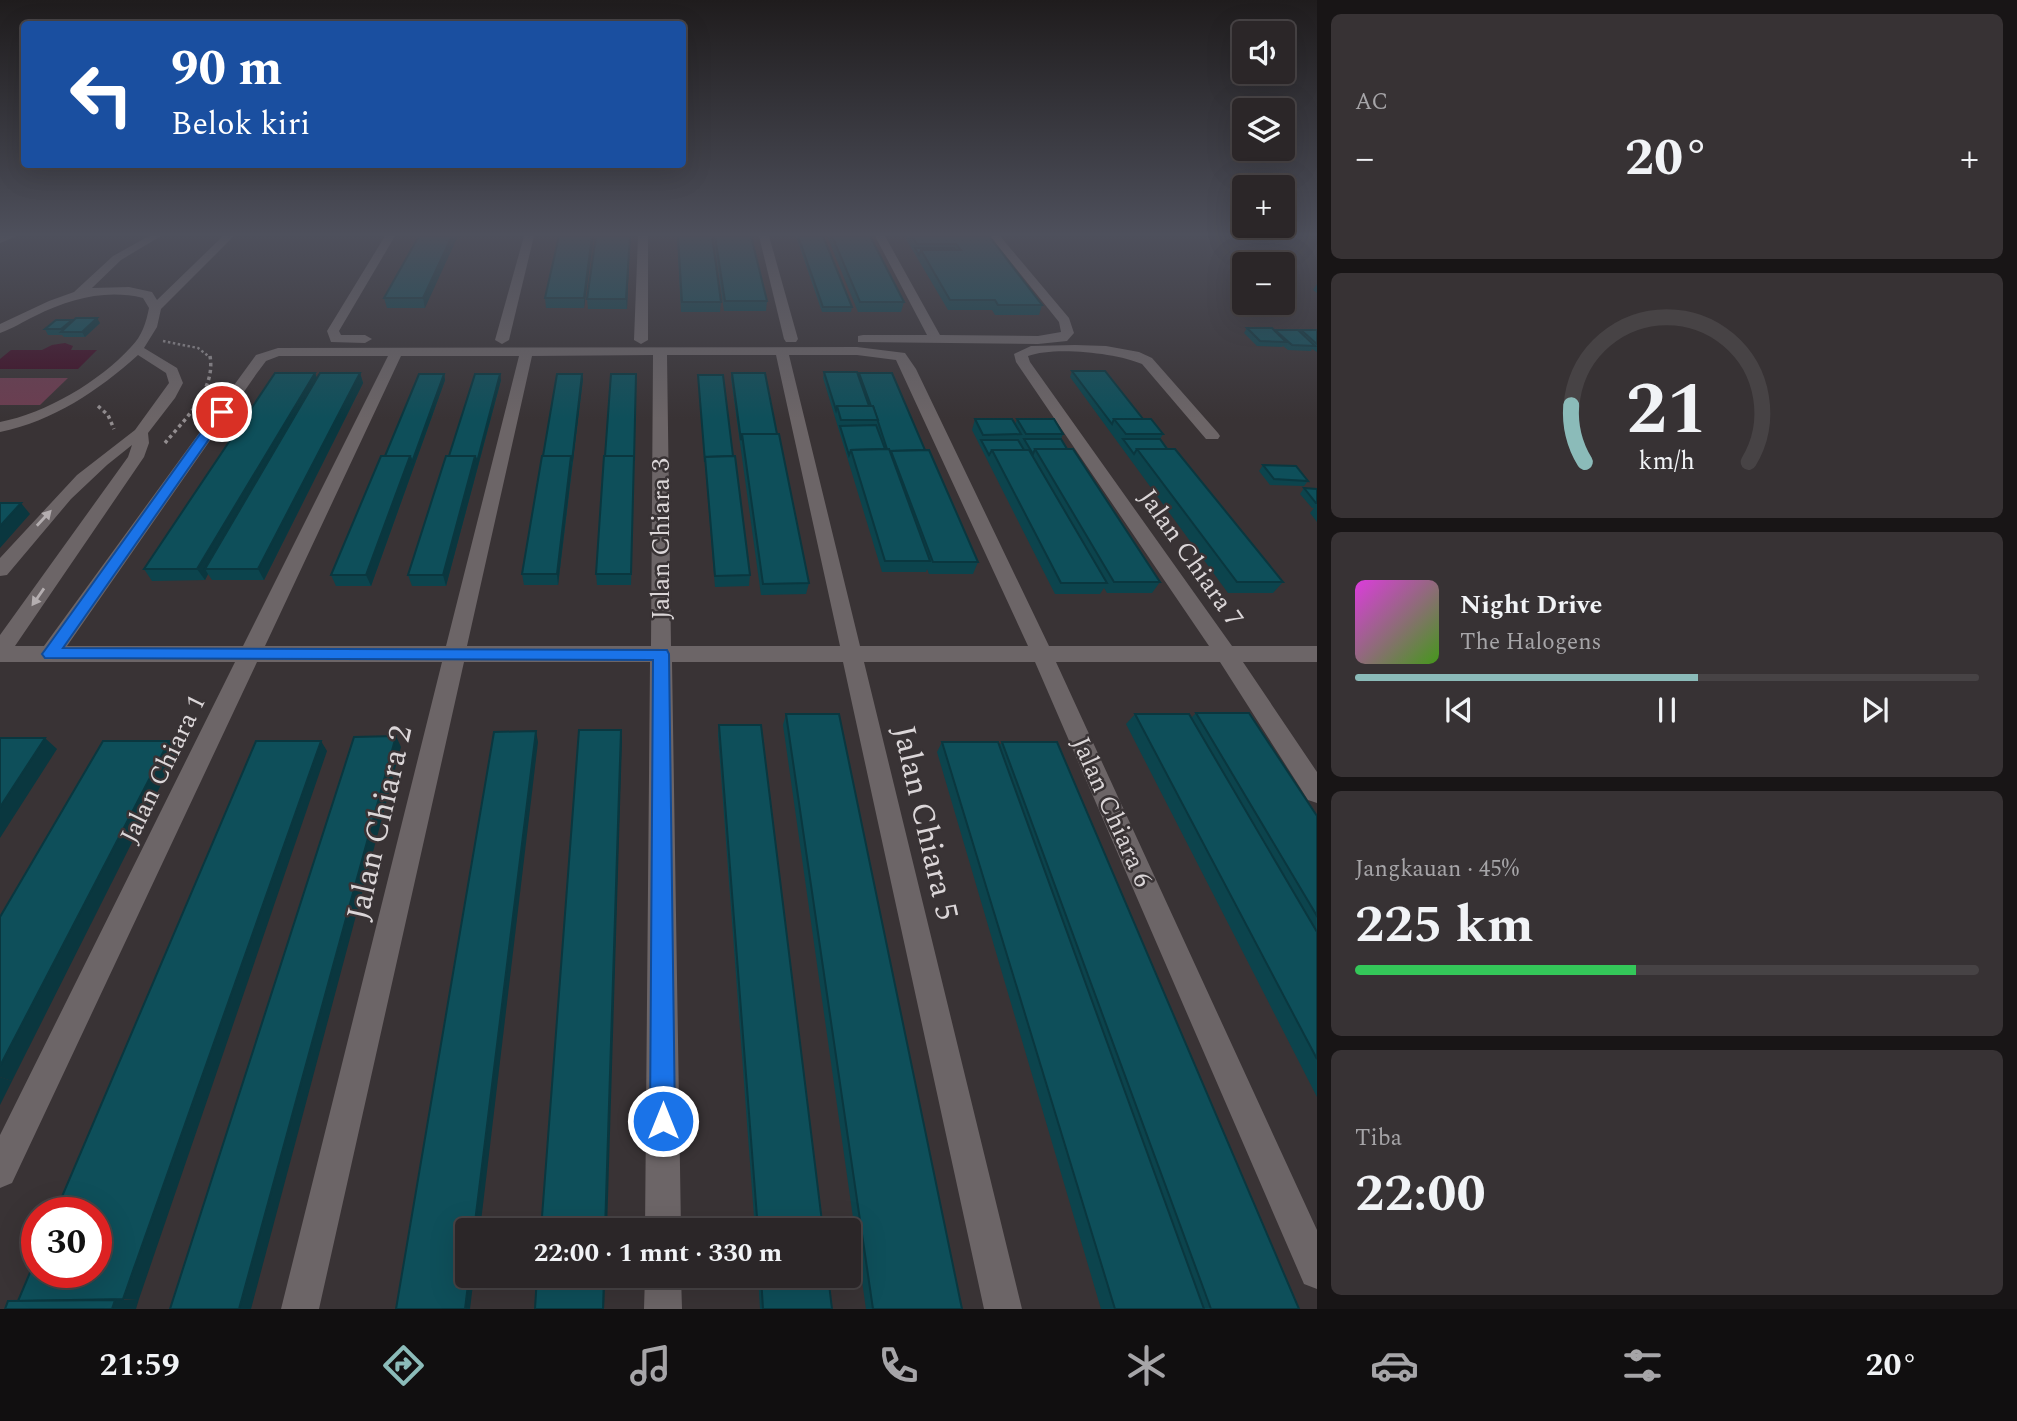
<!DOCTYPE html>
<html lang="id">
<meta charset="utf-8">
<style>
:root{--surface:#2b2628;--page:#373234;--text:#f1f3f6;--muted:#a6a5a8;--line:#474345;--accent:#8bbbb9}
body{margin:0;font-family:Spectral,serif;background:var(--page);color:var(--text);height:100vh;display:flex;flex-direction:column;font-size:26px;white-space:nowrap}
*{box-sizing:border-box;margin:0}
p{font-size:23px;color:var(--muted)}
.icon{flex:none;width:38px;height:38px;fill:none;stroke:currentColor;stroke-width:2;stroke-linecap:round;stroke-linejoin:round}
.map{position:relative;flex:1;overflow:hidden}
.panel{display:flex;flex-direction:column;gap:14px;padding:14px;background:#181516;width:700px}
.panel>*{flex:none}
.hud{position:absolute;left:21px;top:21px;width:665px;height:147px;border-radius:7px;box-shadow:0 7px 28px #0002,0 0 0 2px var(--line);background:#1a4fa0;color:#fff;overflow:hidden}
.tools{position:absolute;left:1232px;top:21px;display:grid;gap:14px}
.tools a{display:grid;place-items:center;width:63px;height:63px;border-radius:7px;background:var(--surface);box-shadow:0 7px 28px #0002,0 0 0 2px var(--line);font-size:35px}
.speed{position:absolute;left:21px;top:1197px;display:flex;gap:14px;font-size:35px;font-weight:700;text-align:center}
.speed>*{display:grid;place-content:center;width:91px;height:91px;border-radius:50%;background:var(--surface);box-shadow:0 7px 28px #0002,0 0 0 2px var(--line);line-height:1}
.speed .limit{border:10px solid #d22;background:#fff;color:#111}
.pin{position:absolute;display:grid;place-items:center;width:60px;height:60px;color:#fff;margin:-30px;border:4px solid #fff;border-radius:50%;box-shadow:0 2px 7px #0007}
.me{position:absolute;width:77px;margin:-38px;rotate:0deg;stroke-linejoin:round;filter:drop-shadow(0 0 5px #0008)}
.turn{display:flex;align-items:center;gap:24px;height:147px;padding:0 35px;font-size:32px}
.turn .icon{width:91px;height:91px;stroke-width:2.5}
.turn b{display:block;font-size:49px;line-height:60px}
.big{font-size:52px;font-weight:700;line-height:1.1}
.panel .card{flex:1;display:flex;flex-direction:column;justify-content:center;gap:10px;min-width:0;padding:0 24px;border-radius:10px;background:var(--page)}
.panel .dial{align-items:center;gap:0}
.dial svg{height:182px;overflow:visible;fill:none;stroke:var(--line);stroke-width:7;stroke-linecap:round;text-anchor:middle}
.dial text{fill:var(--text);stroke:none}
.song{display:flex;align-items:center;gap:21px}
.cover{width:84px;height:84px;border-radius:10px;background:linear-gradient(135deg,hsl(300 70% 55%),hsl(100 70% 35%))}
.played{height:7px;border-radius:4px;background:linear-gradient(90deg,var(--accent) 55%,var(--line) 55%)}
.keys{display:flex;justify-content:space-around;direction:ltr}
.heat{display:flex;justify-content:space-between;align-items:center;font-size:38px;direction:ltr}
.charge{height:10px;border-radius:5px;background:linear-gradient(90deg,#34c759 45%,var(--line) 0)}
.trip{position:absolute;left:455px;top:1218px;width:406px;height:70px;border-radius:7px;background:var(--surface);box-shadow:0 7px 28px #0002,0 0 0 2px var(--line);font-weight:700;line-height:70px;text-align:center}
.menu{display:flex;height:112px;justify-content:space-around;align-items:center;background:#110f10;color:var(--muted)}
.menu .icon{width:49px;height:49px}
.menu .active{color:var(--accent)}
.menu b{font-size:32px;color:var(--text)}
main{display:flex;flex:1;min-height:0}
.map>svg:first-child{display:block}
</style>
<main>
<div class="map">
<svg width="1317" height="1309" viewBox="0 0 1317 1309">
<rect width="100%" height="100%" fill="#393335"/>
<!-- green -->
<path fill="#6c3d50" d="M 0,378 L 68,378 L 40,405 L 0,405 Z"/>
<!-- water -->
<path fill="#400f26" d="M 65,343 L 73,346 L 71,350 L 97,350 L 78,369 L 0,369 L 0,359 L 11,350 L 42,350 L 52,345 Z"/>
<g fill="none" stroke-linecap="round" stroke-linejoin="round">
<!-- path-far1 -->
<path stroke="#928d8f" stroke-width="2.5" stroke-dasharray="2.5 2.5" stroke-linecap="butt" d="M 163,341 L 198,348 L 211,358"/>
<!-- path -->
<g stroke="#928d8f" stroke-width="3.5" stroke-dasharray="3.5 3.5" stroke-linecap="butt">
<path d="M 98,406 L 108,415 L 114,429"/>
<path d="M 165,443 C 185,419 216,390 210,356"/>
</g>
<!-- street -->
<g fill="#6c6567" fill-rule="evenodd">
<path d="M 0,236 L 17,236 L 0,243 Z"/>
<path d="M 149,236 L 161,236 L 121,260 L 92,288 L 129,287 L 152,292 L 157,300 L 223,236 L 234,236 L 161,309 L 157,327 L 144,348 L 177,368 L 183,383 L 175,398 L 148,433 L 149,443 L 144,457 L 15,646 L 44,646 L 256,355 L 278,348 L 857,347 L 905,353 L 916,369 L 1049,646 L 1209,646 L 1016,362 L 1014,354 L 1031,346 L 1075,345 L 1106,346 L 1139,352 L 1152,358 L 1218,433 L 1220,436 L 1218,439 L 1206,439 L 1142,364 C 1117,353 1054,346 1028,356 L 1030,362 L 1232,646 L 1317,646 L 1317,662 L 1243,662 L 1317,772 L 1317,803 L 1308,800 L 1220,662 L 1056,662 L 1317,1230 L 1317,1289 L 1304,1284 L 1035,662 L 864,662 L 1022,1309 L 984,1309 L 843,662 L 672,662 L 681,1230 L 645,1230 L 650,662 L 464,662 L 319,1309 L 281,1309 L 442,662 L 257,662 L 12,1183 L 0,1188 L 0,1135 L 235,662 L 0,662 L 0,635 L 128,457 L 132,445 L 107,465 L 71,499 L 7,575 L 0,576 L 0,558 L 77,475 L 135,430 L 169,383 L 166,373 L 138,355 C 98,391 53,421 0,432 L 0,422 C 46,413 99,382 131,347 C 142,336 146,323 149,308 L 143,298 C 105,289 70,299 35,316 C 24,321 12,329 0,333 L 0,324 L 49,301 L 74,292 L 113,256 ZM 653,355 L 651,646 L 467,646 L 532,356 ZM 667,355 L 776,355 L 840,646 L 671,646 ZM 789,355 L 857,355 L 896,360 L 1028,646 L 860,646 ZM 279,356 L 388,356 L 243,646 L 67,646 L 257,373 L 266,361 ZM 401,356 L 519,356 L 446,646 L 265,646 Z"/>
<path d="M 385,236 L 395,236 L 339,331 L 341,335 L 365,335 L 372,339 L 365,343 L 331,342 L 327,331 Z"/>
<path d="M 524,236 L 534,236 L 509,340 L 502,344 L 495,340 Z"/>
<path d="M 638,236 L 648,236 L 648,340 L 641,344 L 634,340 Z"/>
<path d="M 759,236 L 769,236 L 798,339 L 796,342 L 786,342 L 784,339 Z"/>
<path d="M 875,236 L 885,236 L 940,335 L 1038,336 L 1061,332 L 1059,322 L 990,236 L 1000,236 L 1069,318 L 1074,333 L 1067,341 L 1038,344 L 858,342 L 858,336 L 863,335 L 927,335 Z"/>
<path d="M 645,1276 L 681,1276 L 682,1309 L 644,1309 Z"/>
</g>
</g>
<!-- wall -->
<g fill="#0c444d">
<path d="M 419,236 L 425,308 L 387,308 L 384,298 Z"/>
<path d="M 559,236 L 594,236 L 584,308 L 546,308 L 545,298 Z"/>
<path d="M 630,236 L 627,309 L 588,309 L 587,299 Z"/>
<path d="M 677,236 L 712,236 L 721,302 L 720,312 L 681,312 Z"/>
<path d="M 713,236 L 751,236 L 767,301 L 766,311 L 724,311 Z"/>
<path d="M 796,236 L 823,236 L 852,307 L 851,312 L 822,312 Z"/>
<path d="M 827,236 L 870,236 L 904,302 L 901,312 L 858,312 Z"/>
<path d="M 907,236 L 984,236 L 1042,305 L 1039,315 L 995,315 L 992,310 L 948,310 L 906,239 Z"/>
<path d="M 1235,277 L 1244,277 L 1244,296 L 1239,295 L 1230,286 Z"/>
<path d="M 1317,284 L 1317,293 L 1313,290 Z"/>
<path d="M 72,320 L 73,321 L 100,323 L 85,337 L 64,337 L 62,335 L 48,335 L 45,329 Z"/>
<path d="M 1247,328 L 1274,331 L 1275,330 L 1299,332 L 1301,330 L 1317,330 L 1317,352 L 1312,349 L 1311,351 L 1288,350 L 1283,346 L 1282,347 L 1257,346 L 1244,333 Z"/>
<path d="M 1072,371 L 1143,419 L 1163,434 L 1160,439 L 1283,582 L 1273,593 L 1228,593 L 1070,377 Z"/>
<path d="M 824,372 L 859,376 L 859,373 L 925,450 L 978,562 L 973,574 L 929,574 L 927,569 L 926,572 L 882,572 L 823,378 Z"/>
<path d="M 315,373 L 317,379 L 360,373 L 363,383 L 264,580 L 212,580 L 208,574 L 205,580 L 152,581 L 144,569 Z"/>
<path d="M 732,373 L 809,583 L 806,594 L 761,595 L 731,378 Z"/>
<path d="M 444,374 L 445,380 L 371,586 L 336,586 L 331,575 Z"/>
<path d="M 636,374 L 631,585 L 597,585 L 596,574 L 605,456 Z"/>
<path d="M 698,375 L 733,456 L 750,575 L 749,586 L 715,587 Z"/>
<path d="M 583,379 L 558,585 L 524,585 L 522,574 L 543,456 Z"/>
<path d="M 501,380 L 446,586 L 412,586 L 408,575 L 449,456 Z"/>
<path d="M 975,419 L 1015,425 L 1017,419 L 1063,434 L 1061,439 L 1160,582 L 1152,593 L 1107,593 L 1104,588 L 1100,594 L 1055,594 L 972,430 Z"/>
<path d="M 1263,465 L 1308,481 L 1304,486 L 1270,485 L 1259,471 Z"/>
<path d="M 1304,488 L 1317,489 L 1317,522 L 1310,513 L 1314,508 L 1312,508 L 1300,494 Z"/>
<path d="M 1196,713 L 1317,816 L 1317,1097 L 1126,724 L 1135,714 L 1191,718 Z"/>
<path d="M 786,714 L 962,1309 L 866,1309 L 783,725 Z"/>
<path d="M 719,725 L 823,1230 L 755,1230 L 718,735 Z"/>
<path d="M 942,742 L 999,746 L 1002,742 L 1299,1309 L 1101,1309 L 937,752 Z"/>
<path d="M 758,1276 L 828,1276 L 832,1309 L 760,1309 Z"/>
</g>
<!-- shaded-wall -->
<g fill="#0a373f">
<path d="M 452,236 L 458,236 L 425,308 L 423,298 Z"/>
<path d="M 592,236 L 594,236 L 584,308 L 584,298 Z"/>
<path d="M 630,236 L 627,309 L 626,299 Z"/>
<path d="M 97,318 L 100,323 L 85,337 L 82,332 Z"/>
<path d="M 315,373 L 319,384 L 205,569 L 208,574 L 205,580 L 197,569 Z"/>
<path d="M 360,373 L 363,383 L 264,580 L 258,569 Z"/>
<path d="M 444,374 L 445,380 L 371,586 L 366,575 L 410,456 Z"/>
<path d="M 500,374 L 501,380 L 446,586 L 443,575 L 475,456 Z"/>
<path d="M 582,374 L 583,379 L 572,467 L 572,461 Z"/>
<path d="M 571,456 L 572,467 L 558,585 L 557,574 Z"/>
<path d="M 21,503 L 30,514 L 0,548 L 0,526 Z"/>
<path d="M 621,730 L 622,741 L 607,1230 L 605,1230 Z"/>
<path d="M 536,731 L 538,742 L 480,1230 L 474,1230 Z"/>
<path d="M 396,736 L 401,747 L 251,1309 L 239,1309 Z"/>
<path d="M 45,738 L 57,749 L 0,838 L 0,807 Z"/>
<path d="M 169,741 L 178,751 L 12,1081 L 0,1077 L 0,1066 Z"/>
<path d="M 321,741 L 327,751 L 139,1299 L 123,1299 Z"/>
<path d="M 0,1077 L 12,1081 L 0,1105 Z"/>
<path d="M 469,1276 L 474,1276 L 470,1309 L 465,1309 Z"/>
<path d="M 604,1276 L 605,1276 L 604,1309 L 603,1309 Z"/>
<path d="M 139,1299 L 136,1309 L 112,1309 L 115,1300 Z"/>
</g>
<!-- building -->
<g fill="#0e4f5a" stroke="#0a373f" stroke-width="2">
<path d="M 419,236 L 452,236 L 423,298 L 384,298 Z"/>
<path d="M 559,236 L 592,236 L 584,298 L 545,298 Z"/>
<path d="M 596,236 L 630,236 L 626,299 L 587,299 Z"/>
<path d="M 678,236 L 712,236 L 721,302 L 682,302 Z"/>
<path d="M 715,236 L 751,236 L 767,301 L 725,301 Z"/>
<path d="M 798,236 L 823,236 L 852,307 L 823,307 Z"/>
<path d="M 832,236 L 870,236 L 904,302 L 860,302 Z"/>
<path d="M 912,236 L 989,236 L 1042,305 L 998,305 L 995,300 L 950,300 L 921,250 L 961,250 L 956,244 L 917,244 Z"/>
<path d="M 915,248 L 954,248 L 956,250 L 921,250 L 919,255 Z"/>
<path d="M 1235,277 L 1244,277 L 1244,285 Z"/>
<path d="M 76,318 L 97,318 L 82,332 L 61,332 Z"/>
<path d="M 56,320 L 72,320 L 61,329 L 45,329 Z"/>
<path d="M 1247,328 L 1272,328 L 1286,342 L 1260,341 Z"/>
<path d="M 1275,330 L 1298,330 L 1315,346 L 1292,345 Z"/>
<path d="M 1301,330 L 1317,330 L 1317,344 Z"/>
<path d="M 1072,371 L 1105,371 L 1143,419 L 1114,419 L 1112,424 Z"/>
<path d="M 824,372 L 857,372 L 869,406 L 837,406 L 836,410 Z"/>
<path d="M 275,373 L 315,373 L 197,569 L 144,569 Z"/>
<path d="M 320,373 L 360,373 L 258,569 L 205,569 Z"/>
<path d="M 732,373 L 765,373 L 777,434 L 742,434 L 741,440 Z"/>
<path d="M 859,373 L 892,373 L 925,450 L 891,451 L 890,453 L 889,449 L 887,449 L 873,406 L 871,406 Z"/>
<path d="M 419,374 L 444,374 L 412,462 L 410,456 L 385,456 Z"/>
<path d="M 475,374 L 500,374 L 477,462 L 475,456 L 449,456 Z"/>
<path d="M 557,374 L 582,374 L 572,461 L 571,456 L 543,456 Z"/>
<path d="M 611,374 L 636,374 L 634,461 L 634,456 L 605,456 Z"/>
<path d="M 698,375 L 723,375 L 733,456 L 705,457 L 705,462 Z"/>
<path d="M 837,406 L 873,406 L 878,420 L 841,420 Z"/>
<path d="M 975,419 L 1012,419 L 1021,434 L 983,435 Z"/>
<path d="M 1017,419 L 1054,419 L 1063,434 L 1026,434 Z"/>
<path d="M 1114,419 L 1151,419 L 1163,434 L 1126,434 Z"/>
<path d="M 876,425 L 885,449 L 851,450 L 849,455 L 840,426 Z"/>
<path d="M 742,434 L 779,434 L 809,583 L 763,584 Z"/>
<path d="M 1024,439 L 1061,439 L 1067,449 L 1035,449 L 1033,454 Z"/>
<path d="M 1123,439 L 1160,439 L 1167,449 L 1137,449 L 1134,454 Z"/>
<path d="M 981,440 L 1018,440 L 1024,450 L 992,450 L 989,455 Z"/>
<path d="M 889,449 L 930,561 L 885,561 L 851,450 Z"/>
<path d="M 1035,449 L 1073,449 L 1160,582 L 1114,582 Z"/>
<path d="M 1137,449 L 1175,449 L 1283,582 L 1237,582 Z"/>
<path d="M 929,450 L 978,562 L 933,562 L 891,451 Z"/>
<path d="M 992,450 L 1029,450 L 1107,583 L 1061,583 Z"/>
<path d="M 381,456 L 410,456 L 366,575 L 331,575 Z"/>
<path d="M 446,456 L 475,456 L 443,575 L 408,575 Z"/>
<path d="M 542,456 L 571,456 L 557,574 L 522,574 Z"/>
<path d="M 604,456 L 634,456 L 631,574 L 596,574 Z"/>
<path d="M 735,456 L 750,575 L 715,576 L 705,457 Z"/>
<path d="M 1263,465 L 1296,466 L 1308,481 L 1274,479 Z"/>
<path d="M 1304,488 L 1317,489 L 1317,503 L 1316,503 Z"/>
<path d="M 0,503 L 21,503 L 0,526 Z"/>
<path d="M 1196,713 L 1249,713 L 1317,816 L 1317,916 Z"/>
<path d="M 786,714 L 839,714 L 962,1309 L 873,1309 Z"/>
<path d="M 1135,714 L 1189,714 L 1317,932 L 1317,1059 Z"/>
<path d="M 719,725 L 761,725 L 823,1230 L 758,1230 Z"/>
<path d="M 579,730 L 621,730 L 605,1230 L 541,1230 Z"/>
<path d="M 536,731 L 474,1230 L 467,1230 L 467,1276 L 469,1276 L 465,1309 L 396,1309 L 494,732 Z"/>
<path d="M 396,736 L 239,1309 L 170,1309 L 354,737 Z"/>
<path d="M 0,738 L 45,738 L 0,807 Z"/>
<path d="M 103,741 L 169,741 L 0,1066 L 0,917 Z"/>
<path d="M 256,741 L 321,741 L 123,1299 L 18,1301 L 37,1256 L 37,1272 L 96,1272 L 96,1213 L 55,1213 Z"/>
<path d="M 942,742 L 998,742 L 1204,1309 L 1115,1309 Z"/>
<path d="M 1002,742 L 1057,742 L 1299,1309 L 1211,1309 Z"/>
<path d="M 537,1276 L 604,1276 L 603,1309 L 535,1309 Z"/>
<path d="M 761,1276 L 828,1276 L 832,1309 L 763,1309 Z"/>
<path d="M 115,1300 L 112,1309 L 5,1309 L 8,1301 Z"/>
</g>
<!-- one-way arrows -->
<defs><path id="oneway-solid" d="M-6-.8H1V-3.2L6.5 0L1 3.2V.8H-6Z" transform="scale(1.75)"/></defs>
<g fill="#b4aeb0">
<use href="#oneway-solid" transform="translate(44 518) rotate(-47)"/>
<use href="#oneway-solid" transform="translate(38 597) rotate(125)"/>
</g>
<!-- sky -->
<linearGradient id="sky" x2="0" y2="1"><stop stop-color="#1f1c1d"/><stop offset="0.56" stop-color="#4e505c"/><stop offset="1" stop-color="#4e505c" stop-opacity="0"/></linearGradient>
<rect width="1317" height="419" fill="url(#sky)"/>
<!-- route -->
<path fill="#1a73e8" stroke="#114b97" stroke-width="2" d="M 222,408 L 228,412 L 63,648 L 667,650 L 669,654 L 675,1121 L 671,1129 L 663,1133 L 654,1129 L 650,1121 L 653,660 L 45,658 L 42,654 L 45,650 L 218,409 Z"/>
<g text-anchor="middle" dominant-baseline="central" stroke-width="5" stroke-linejoin="round" paint-order="stroke">
<!-- street labels -->
<g font-size="26" fill="#dbd6d8" stroke="#393335">
<text transform="translate(661 539) rotate(-90)">Jalan Chiara 3</text>
<text transform="translate(1191 558) rotate(55)">Jalan Chiara 7</text>
<text transform="translate(163 769) rotate(-64)">Jalan Chiara 1</text>
<text transform="translate(1112 812) rotate(66)">Jalan Chiara 6</text>
</g>
<!-- near-street labels -->
<g font-size="32" fill="#dbd6d8" stroke="#393335">
<text transform="translate(380 823) rotate(-77)">Jalan Chiara 2</text>
<text transform="translate(925 823) rotate(77)">Jalan Chiara 5</text>
</g>
</g>
</svg>
<div class="tools">
<a><svg class="icon" aria-label="sound" viewBox="0 0 24 24"><path d="M4 9h4l5-4v14l-5-4H4zM17 9q2 3 0 6"/></svg></a>
<a><svg class="icon" aria-label="layers" viewBox="0 0 24 24"><path d="M12 4l9 5-9 5-9-5zM3 14l9 5 9-5"/></svg></a>
<a>+</a>
<a>−</a>
</div>
<div class="speed"><div class="limit">30</div></div>
<div class="pin" style="left:222px;top:412px;background:#d93025"><svg class="icon" aria-label="arrive" viewBox="0 0 24 24"><path d="M6 21V4h12l-3 4 3 4H6"/></svg></div>
<svg class="me" style="left:663px;top:1121px" viewBox="-20 -20 40 40"><circle r="17" fill="#1a73e8" stroke="#fff" stroke-width="3"/><path d="M0-11L8 9 0 5-8 9z" fill="#fff"/></svg>
<div class="trip">22:00 · 1 mnt · 330 m</div>
<div class="hud">
<div class="turn"><svg class="icon" aria-label="left" viewBox="0 0 24 24"><path d="M17 20v-9H6M10 6l-5 5 5 5"/></svg><div><b>90 m</b>Belok kiri</div></div>
</div>
</div>
<section class="panel">
<div class="card"><p>AC</p>
<div class="heat"><a>−</a><b class="big">20°</b><a>+</a></div>
</div>
<div class="card dial"><svg viewBox="0 0 100 80">
<path d="M14 69A42 42 0 1 1 86 69"/>
<path d="M14 69A42 42 0 0 1 8 44" stroke="#8bbbb9"/>
<text x="50" y="56" font-size="32" font-weight="700">21</text>
<text x="50" y="72" font-size="11">km/h</text>
</svg></div>
<div class="card">
<div class="song"><i class="cover"></i><div><b>Night Drive</b><p>The Halogens</p></div></div>
<div class="played"></div>
<div class="keys"><svg class="icon" aria-label="previous" viewBox="0 0 24 24"><path d="M18 5L8 12l10 7zM5 5v14"/></svg><svg class="icon" aria-label="pause" viewBox="0 0 24 24"><path d="M8 5v14M16 5v14"/></svg><svg class="icon" aria-label="next" viewBox="0 0 24 24"><path d="M6 5l10 7-10 7zM19 5v14"/></svg></div>
</div>
<div class="card"><p>Jangkauan · 45%</p><b class="big">225 km</b><div class="charge"></div></div>
<div class="card"><p>Tiba</p><b class="big">22:00</b></div>
</section>
</main>
<nav class="menu">
<b>21:59</b>
<svg class="icon active" aria-label="directions" viewBox="0 0 24 24"><path d="M12 3l9 9-9 9-9-9zM9 14v-3h6M13 9l2 2-2 2"/></svg>
<svg class="icon" aria-label="music" viewBox="0 0 24 24"><path d="M9 18V5l10-2v13"/><circle cx="6" cy="18" r="3"/><circle cx="16" cy="16" r="3"/></svg>
<svg class="icon" aria-label="phone" viewBox="0 0 24 24"><path d="M5 4h4l2 5-3 2q2 4 5 5l2-3 5 2v4C11 20 4 13 5 4z"/></svg>
<svg class="icon" aria-label="climate" viewBox="0 0 24 24"><path d="M12 3v18M4 7l16 10M4 17L20 7"/></svg>
<svg class="icon" aria-label="car" viewBox="0 0 24 24"><path d="M5 17H2v-5l4-1 3-4h7l3 4 3 1v5h-3M9 17h6M6 11h13"/><circle cx="7" cy="17" r="2"/><circle cx="17" cy="17" r="2"/></svg>
<svg class="icon" aria-label="filters" viewBox="0 0 24 24"><path d="M4 7h16M4 17h16"/><circle cx="9" cy="7" r="2"/><circle cx="15" cy="17" r="2"/></svg>
<b>20°</b>
</nav>
